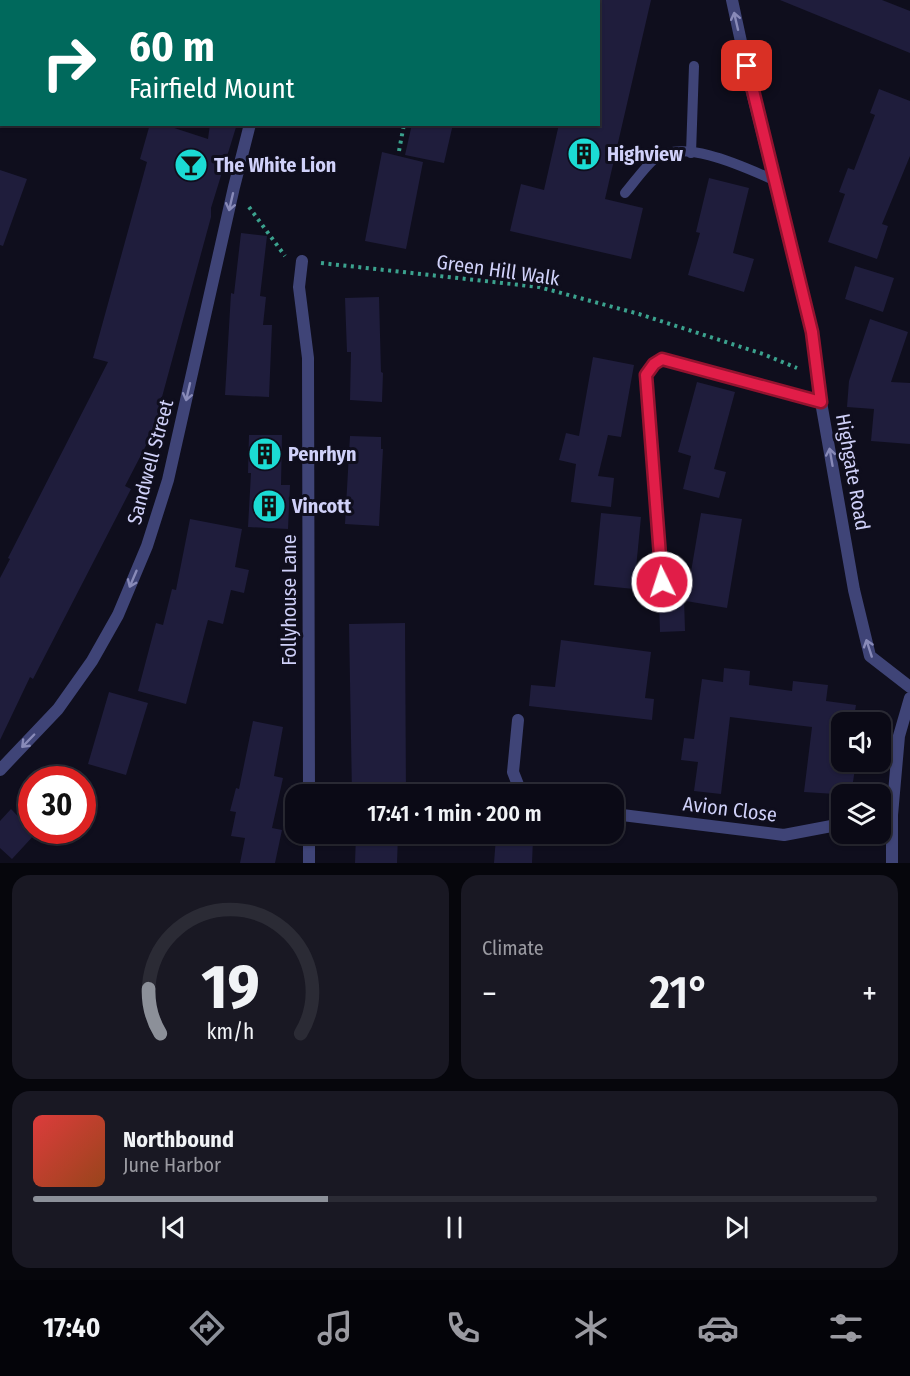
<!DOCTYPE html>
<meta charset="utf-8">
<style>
:root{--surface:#0b0a16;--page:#191823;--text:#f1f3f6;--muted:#9a9aa1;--line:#2b2b35;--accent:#8c9099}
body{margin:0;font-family:"Fira Sans Condensed",sans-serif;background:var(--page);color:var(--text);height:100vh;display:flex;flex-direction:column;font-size:22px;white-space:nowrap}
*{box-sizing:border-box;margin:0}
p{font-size:20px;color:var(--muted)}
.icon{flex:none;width:33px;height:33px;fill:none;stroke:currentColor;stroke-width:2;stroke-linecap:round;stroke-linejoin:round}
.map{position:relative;height:863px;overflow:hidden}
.side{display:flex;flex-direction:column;gap:12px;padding:12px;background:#06060c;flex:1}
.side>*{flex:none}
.hud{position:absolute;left:0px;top:0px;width:600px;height:126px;box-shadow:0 2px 4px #0004,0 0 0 2px var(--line);background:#00695c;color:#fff;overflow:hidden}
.controls{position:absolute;left:831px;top:712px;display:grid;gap:12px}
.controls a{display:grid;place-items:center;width:60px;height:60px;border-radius:12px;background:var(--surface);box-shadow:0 2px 4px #0004,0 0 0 2px var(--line);font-size:30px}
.speed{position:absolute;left:18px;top:766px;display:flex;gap:12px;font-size:30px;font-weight:700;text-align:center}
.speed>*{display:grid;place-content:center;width:78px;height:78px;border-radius:50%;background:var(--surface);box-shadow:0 2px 4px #0004,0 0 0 2px var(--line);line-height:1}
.speed .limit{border:9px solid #d22;background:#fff;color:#111}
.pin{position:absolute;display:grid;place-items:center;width:51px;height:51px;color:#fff;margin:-26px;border-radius:12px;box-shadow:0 3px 9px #0006}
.me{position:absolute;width:66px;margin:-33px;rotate:356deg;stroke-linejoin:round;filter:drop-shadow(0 0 4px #0008)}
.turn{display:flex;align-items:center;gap:21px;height:126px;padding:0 30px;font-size:27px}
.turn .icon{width:78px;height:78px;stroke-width:2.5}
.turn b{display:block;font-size:42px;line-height:51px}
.big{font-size:45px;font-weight:600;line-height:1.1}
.side .widget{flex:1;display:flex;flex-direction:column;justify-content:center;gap:9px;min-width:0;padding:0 21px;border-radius:18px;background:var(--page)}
.side .dial{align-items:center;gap:0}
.dial svg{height:156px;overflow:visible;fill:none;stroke:var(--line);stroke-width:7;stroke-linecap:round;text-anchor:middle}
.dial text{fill:var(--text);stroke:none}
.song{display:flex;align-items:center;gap:18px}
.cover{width:72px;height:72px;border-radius:9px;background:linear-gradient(135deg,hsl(0 70% 55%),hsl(20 70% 35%))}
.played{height:6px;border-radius:3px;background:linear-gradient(90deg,var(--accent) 35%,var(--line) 35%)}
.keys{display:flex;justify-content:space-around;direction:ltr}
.heat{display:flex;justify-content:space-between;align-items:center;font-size:33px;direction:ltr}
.side .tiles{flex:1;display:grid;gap:12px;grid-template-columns:1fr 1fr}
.widget:last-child{grid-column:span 2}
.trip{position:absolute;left:285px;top:784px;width:339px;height:60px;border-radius:18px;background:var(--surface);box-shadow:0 2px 4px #0004,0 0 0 2px var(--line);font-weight:600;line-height:60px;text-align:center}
.dock{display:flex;height:96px;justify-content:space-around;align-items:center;background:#040409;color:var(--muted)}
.dock .icon{width:42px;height:42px}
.dock .selected{color:var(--accent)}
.dock b{font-size:27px;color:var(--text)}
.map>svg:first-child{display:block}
</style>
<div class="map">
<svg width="910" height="863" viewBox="0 0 910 863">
<rect width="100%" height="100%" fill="#0f0e1d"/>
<!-- building -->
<g fill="#1f1d3c">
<path d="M 598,0 L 651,0 L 605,199 L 643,208 L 631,259 L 510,231 L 521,184 L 544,190 L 559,124 L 598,124 Z"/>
<path d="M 780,0 L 882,0 L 910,11 L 910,53 Z"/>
<path d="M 879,89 L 910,101 L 910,156 L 882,224 L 888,226 L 877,259 L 828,242 L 845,194 L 839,192 L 848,168 L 854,170 L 875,115 L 870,113 Z"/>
<path d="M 150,124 L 162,124 L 208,139 L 210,124 L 237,124 L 211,208 L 211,217 L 162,397 L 169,401 L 125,486 L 131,489 L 33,679 L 30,677 L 0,740 L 0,578 L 10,559 L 8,558 L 108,362 L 93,358 L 147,162 L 140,159 Z"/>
<path d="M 412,124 L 453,124 L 444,163 L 405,155 Z"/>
<path d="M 382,152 L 423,162 L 406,249 L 365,241 Z"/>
<path d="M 0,170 L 27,179 L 3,246 L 0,245 Z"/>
<path d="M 709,178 L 749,188 L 733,253 L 754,259 L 744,292 L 688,275 L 700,233 L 696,232 Z"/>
<path d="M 241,233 L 267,236 L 260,296 L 266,297 L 263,325 L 272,325 L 269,397 L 225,395 L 231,293 L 234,294 Z"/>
<path d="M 855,266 L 894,278 L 883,312 L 845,299 Z"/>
<path d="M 379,297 L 381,372 L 383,373 L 382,402 L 350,400 L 351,352 L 347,352 L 345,298 Z"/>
<path d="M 870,319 L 908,332 L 891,382 L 910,383 L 910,444 L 871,441 L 874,409 L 847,407 L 849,381 Z"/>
<path d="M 593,357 L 634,365 L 621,437 L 608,435 L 598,476 L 614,478 L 611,507 L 571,502 L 576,464 L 559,460 L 566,433 L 579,436 Z"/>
<path d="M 697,382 L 735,392 L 714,469 L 726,472 L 719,498 L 683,489 L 691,456 L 678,452 Z"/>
<path d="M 249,435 L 282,435 L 281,485 L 290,485 L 288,529 L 248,527 L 251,473 L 248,473 Z"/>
<path d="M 350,436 L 381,437 L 381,449 L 383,449 L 379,526 L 345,524 Z"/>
<path d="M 601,513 L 641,517 L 634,589 L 594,585 Z"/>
<path d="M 701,513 L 742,519 L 727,608 L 686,601 Z"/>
<path d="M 190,519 L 242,529 L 235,567 L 249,570 L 244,593 L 231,590 L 223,624 L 208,620 L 186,704 L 138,691 L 156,623 L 163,625 L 172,589 L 176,590 Z"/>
<path d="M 684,598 L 685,631 L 660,632 L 659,599 Z"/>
<path d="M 405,623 L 406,795 L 352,795 L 349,624 Z"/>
<path d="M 561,640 L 651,652 L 645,698 L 654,699 L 652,720 L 529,706 L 531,685 L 555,687 Z"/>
<path d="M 724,668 L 750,671 L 749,685 L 792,691 L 793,681 L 828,685 L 826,701 L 856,705 L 853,723 L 842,723 L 842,762 L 856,762 L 851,795 L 804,792 L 812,727 L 730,717 L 721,794 L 694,791 L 698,762 L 681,760 L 684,738 L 694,739 L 702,679 L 723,682 Z"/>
<path d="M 109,692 L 148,703 L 126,775 L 88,764 Z"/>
<path d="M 253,721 L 283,727 L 274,776 L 283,778 L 272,828 L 282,830 L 275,863 L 240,863 L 245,838 L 231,836 L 236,812 L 230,811 L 236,788 L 239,789 Z"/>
<path d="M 11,809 L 32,831 L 36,833 L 12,859 L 0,848 L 0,821 Z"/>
<path d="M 356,834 L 398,836 L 397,863 L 355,863 Z"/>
<path d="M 496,837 L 533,839 L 532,863 L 494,863 Z"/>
</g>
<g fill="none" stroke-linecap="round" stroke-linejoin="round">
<!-- path -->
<g stroke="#3ba28e" stroke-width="4" stroke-dasharray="3 4.5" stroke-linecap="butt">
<path d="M 399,151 L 404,124"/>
<path d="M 249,207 L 285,256"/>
<path d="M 321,263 L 539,287 L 639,314 L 763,354 L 797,368"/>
</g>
<!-- lane -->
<g stroke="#3f4477" stroke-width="10">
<path d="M 47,2 L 47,0"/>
<path d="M 691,153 L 694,66"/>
<path d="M 625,193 C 633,184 646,165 656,158 C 685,138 746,168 774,180"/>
</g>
<!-- street -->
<g stroke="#3f4477" stroke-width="12">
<path d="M 732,0 L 751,88 L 812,332 L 821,402 L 854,590 L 870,656 L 910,687"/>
<path d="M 304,2 L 304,0"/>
<path d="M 0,75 L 2,75"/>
<path d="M 302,261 L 299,287 L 308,358 L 309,795"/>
<path d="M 662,582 L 646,375 L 654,364 L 662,359 L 821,402"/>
<path d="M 518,720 L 513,772 L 522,795"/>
<path d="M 0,770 L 58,709 L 92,661 L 118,615 L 147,546 L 168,480 L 234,187 L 250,124"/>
<path d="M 614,814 L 784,835 L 842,824"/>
<path d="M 309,834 L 309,863"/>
<path d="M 892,863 L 892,815 L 899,736 L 910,698"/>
</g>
</g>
<!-- one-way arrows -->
<defs><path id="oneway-shaft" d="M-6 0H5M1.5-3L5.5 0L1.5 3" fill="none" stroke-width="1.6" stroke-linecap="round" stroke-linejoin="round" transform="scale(1.5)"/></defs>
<g stroke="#888ab8">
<use href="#oneway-shaft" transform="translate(736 21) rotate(-103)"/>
<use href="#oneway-shaft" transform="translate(231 202) rotate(103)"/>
<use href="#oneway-shaft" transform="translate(188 392) rotate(103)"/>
<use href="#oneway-shaft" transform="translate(831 457) rotate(-100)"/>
<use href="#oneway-shaft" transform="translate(133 579) rotate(113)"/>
<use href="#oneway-shaft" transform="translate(869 648) rotate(-108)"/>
<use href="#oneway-shaft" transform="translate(28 741) rotate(134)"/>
</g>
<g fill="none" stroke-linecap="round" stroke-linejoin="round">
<!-- route casing -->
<g stroke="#92132f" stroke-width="15">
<path id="route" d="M 662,582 L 646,375 L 654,364 L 662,359 L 821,402 L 812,332 L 747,66"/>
</g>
<!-- route -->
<use href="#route" stroke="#e11d48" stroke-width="10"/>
</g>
<!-- icons -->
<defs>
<g id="building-disc" transform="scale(1.725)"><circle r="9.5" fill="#1bdbd4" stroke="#0f0e1d"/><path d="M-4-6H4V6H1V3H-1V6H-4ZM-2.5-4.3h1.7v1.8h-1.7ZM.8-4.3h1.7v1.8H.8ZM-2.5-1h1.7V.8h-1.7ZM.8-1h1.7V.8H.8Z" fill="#111"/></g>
<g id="bar-disc" transform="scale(1.725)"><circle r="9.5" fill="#1bdbd4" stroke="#0f0e1d"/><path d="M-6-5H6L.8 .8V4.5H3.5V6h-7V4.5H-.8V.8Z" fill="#111"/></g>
</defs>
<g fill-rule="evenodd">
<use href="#building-disc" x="584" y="154"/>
<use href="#bar-disc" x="191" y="165"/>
<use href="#building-disc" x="265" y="454"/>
<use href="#building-disc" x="269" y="506"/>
</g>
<g text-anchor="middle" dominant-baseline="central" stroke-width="6" stroke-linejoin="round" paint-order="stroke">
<!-- poi labels -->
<g font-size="20" font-weight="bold" fill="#d0d1f9" stroke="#0f0e1d" text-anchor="start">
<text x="607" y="154">Highview</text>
<text x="214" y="165">The White Lion</text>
<text x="288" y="454">Penrhyn</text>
<text x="292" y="506">Vincott</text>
</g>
<!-- street labels -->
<g font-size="20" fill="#d0d1f9" stroke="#0f0e1d">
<text transform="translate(498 270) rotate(8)">Green Hill Walk</text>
<text transform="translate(150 462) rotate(-75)">Sandwell Street</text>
<text transform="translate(853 472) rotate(80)">Highgate Road</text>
<text transform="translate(289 600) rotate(-90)">Follyhouse Lane</text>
<text transform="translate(730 809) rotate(7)">Avion Close</text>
</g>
</g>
</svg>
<div class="controls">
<a><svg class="icon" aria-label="sound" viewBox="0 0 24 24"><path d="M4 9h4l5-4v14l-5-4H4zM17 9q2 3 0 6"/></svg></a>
<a><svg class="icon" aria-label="layers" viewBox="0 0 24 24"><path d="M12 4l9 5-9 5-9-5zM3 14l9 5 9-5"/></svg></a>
</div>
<div class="speed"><div class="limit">30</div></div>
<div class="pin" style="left:747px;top:66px;background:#d93025"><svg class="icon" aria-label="arrive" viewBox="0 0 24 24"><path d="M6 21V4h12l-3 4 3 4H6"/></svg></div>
<svg class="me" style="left:662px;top:582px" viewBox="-20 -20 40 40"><circle r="17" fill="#e11d48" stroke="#fff" stroke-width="3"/><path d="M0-11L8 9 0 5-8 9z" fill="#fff"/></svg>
<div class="trip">17:41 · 1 min · 200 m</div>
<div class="hud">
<div class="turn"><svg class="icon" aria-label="right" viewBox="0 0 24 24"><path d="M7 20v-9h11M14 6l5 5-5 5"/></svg><div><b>60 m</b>Fairfield Mount</div></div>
</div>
</div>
<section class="side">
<div class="tiles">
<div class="widget dial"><svg viewBox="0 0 100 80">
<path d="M14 69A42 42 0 1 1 86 69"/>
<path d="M14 69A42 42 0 0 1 8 46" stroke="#8c9099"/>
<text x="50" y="56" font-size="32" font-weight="700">19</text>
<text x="50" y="72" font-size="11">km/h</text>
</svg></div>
<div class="widget"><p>Climate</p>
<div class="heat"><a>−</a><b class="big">21°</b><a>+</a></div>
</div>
<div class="widget">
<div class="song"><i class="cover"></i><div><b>Northbound</b><p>June Harbor</p></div></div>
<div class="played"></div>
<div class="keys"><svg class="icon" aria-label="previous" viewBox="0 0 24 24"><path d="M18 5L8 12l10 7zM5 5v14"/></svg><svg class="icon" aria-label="pause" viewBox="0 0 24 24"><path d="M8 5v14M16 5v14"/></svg><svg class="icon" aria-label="next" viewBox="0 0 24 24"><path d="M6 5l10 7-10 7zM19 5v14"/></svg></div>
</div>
</div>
</section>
<nav class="dock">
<b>17:40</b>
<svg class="icon selected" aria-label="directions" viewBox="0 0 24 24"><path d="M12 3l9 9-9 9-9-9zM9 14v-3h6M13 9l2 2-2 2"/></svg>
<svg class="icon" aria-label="music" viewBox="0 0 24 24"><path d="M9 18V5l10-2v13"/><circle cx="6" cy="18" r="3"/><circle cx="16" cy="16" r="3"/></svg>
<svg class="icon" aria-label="phone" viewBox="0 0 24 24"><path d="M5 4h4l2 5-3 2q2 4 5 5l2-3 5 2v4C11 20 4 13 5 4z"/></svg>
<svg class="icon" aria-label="climate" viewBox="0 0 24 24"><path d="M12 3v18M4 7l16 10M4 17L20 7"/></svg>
<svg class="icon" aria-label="car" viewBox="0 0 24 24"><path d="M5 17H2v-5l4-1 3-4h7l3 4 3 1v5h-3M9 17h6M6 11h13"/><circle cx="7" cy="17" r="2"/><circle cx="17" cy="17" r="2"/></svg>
<svg class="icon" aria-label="filters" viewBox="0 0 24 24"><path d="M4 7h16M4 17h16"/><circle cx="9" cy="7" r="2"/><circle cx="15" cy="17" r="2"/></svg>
</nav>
